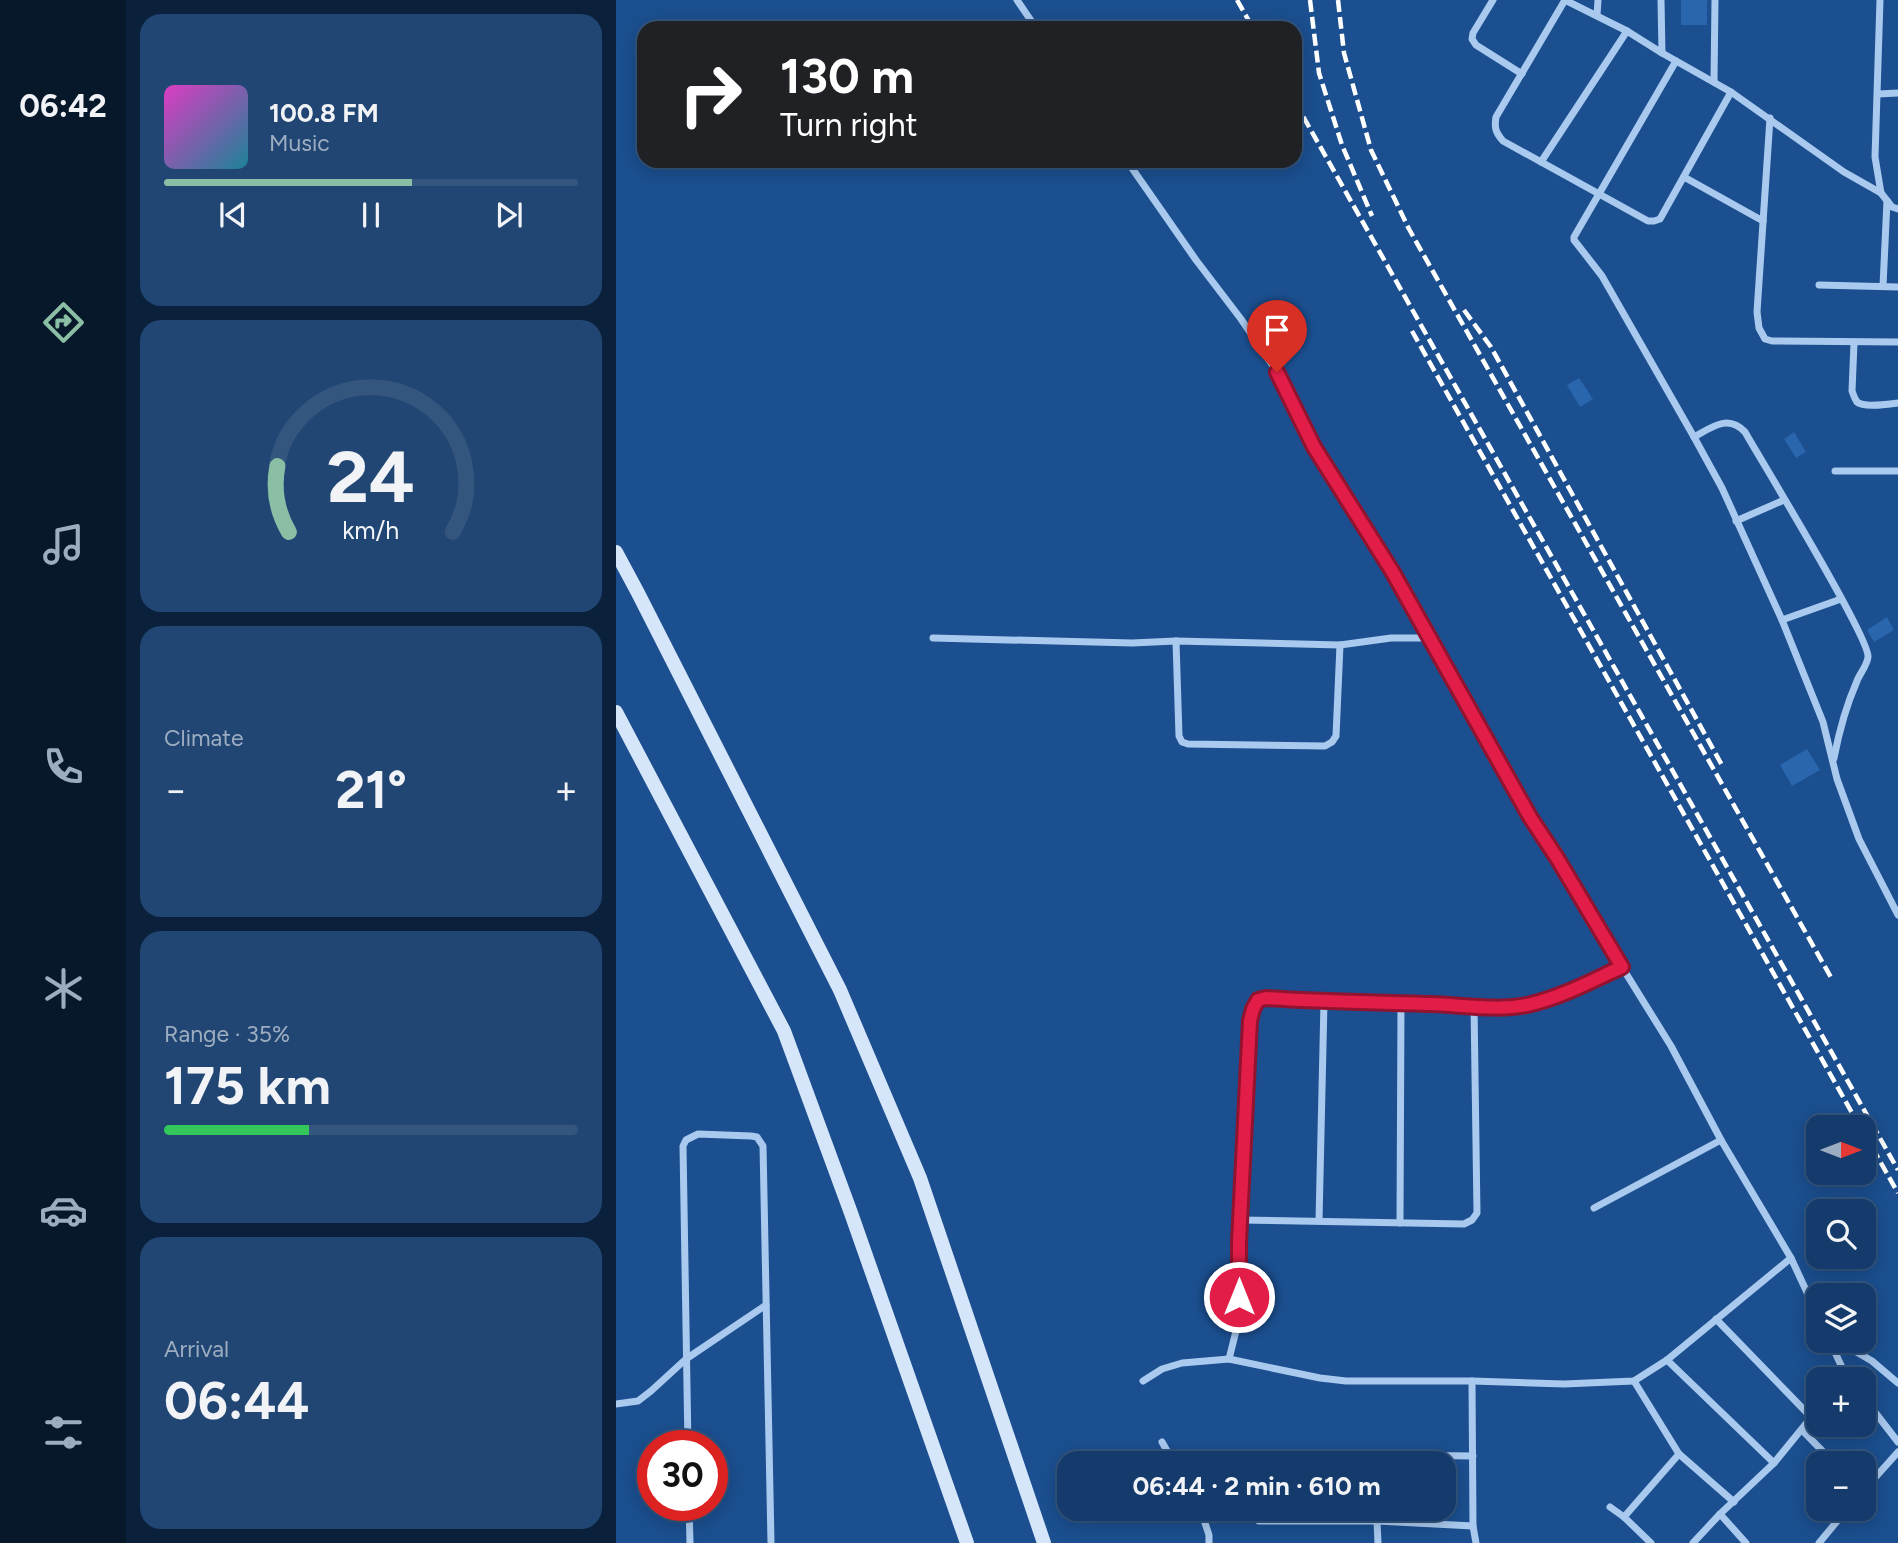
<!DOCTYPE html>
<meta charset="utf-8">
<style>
:root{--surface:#143b6b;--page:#214673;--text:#f1f3f6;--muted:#9dadc1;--line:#33557e;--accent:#8abfa5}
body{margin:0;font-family:Figtree,sans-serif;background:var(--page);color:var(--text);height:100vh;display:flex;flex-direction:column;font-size:26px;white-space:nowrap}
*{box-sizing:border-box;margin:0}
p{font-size:23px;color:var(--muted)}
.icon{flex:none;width:38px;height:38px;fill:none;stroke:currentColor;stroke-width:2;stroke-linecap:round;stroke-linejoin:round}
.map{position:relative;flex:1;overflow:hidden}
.drawer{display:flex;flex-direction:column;gap:14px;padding:14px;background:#0b203b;width:490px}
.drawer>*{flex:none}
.hud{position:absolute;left:21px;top:21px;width:665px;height:147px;border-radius:21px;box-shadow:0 4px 18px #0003,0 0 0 2px var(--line);background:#202124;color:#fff;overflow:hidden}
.needle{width:46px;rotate:90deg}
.tools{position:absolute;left:1190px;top:1115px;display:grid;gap:14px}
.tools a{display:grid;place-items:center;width:70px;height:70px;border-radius:14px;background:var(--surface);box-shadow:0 4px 18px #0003,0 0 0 2px var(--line);font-size:35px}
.speed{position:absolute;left:21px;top:1430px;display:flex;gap:14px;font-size:35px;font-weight:700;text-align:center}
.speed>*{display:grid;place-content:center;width:91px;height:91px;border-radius:50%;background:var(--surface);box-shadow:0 4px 18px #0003,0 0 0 2px var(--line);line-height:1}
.speed .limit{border:10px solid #d22;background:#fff;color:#111}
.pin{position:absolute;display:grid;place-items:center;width:60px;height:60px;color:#fff;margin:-72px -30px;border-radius:50% 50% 50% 0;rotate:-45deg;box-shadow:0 0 7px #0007}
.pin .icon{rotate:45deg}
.me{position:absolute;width:77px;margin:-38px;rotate:0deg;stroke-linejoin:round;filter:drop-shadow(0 0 5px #0008)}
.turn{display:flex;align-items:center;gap:24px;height:147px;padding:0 28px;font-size:32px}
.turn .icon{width:91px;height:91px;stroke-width:2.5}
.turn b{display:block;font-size:49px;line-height:60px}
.big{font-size:52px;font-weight:700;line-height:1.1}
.drawer .card{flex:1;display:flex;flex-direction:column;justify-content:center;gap:10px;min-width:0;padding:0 24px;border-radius:21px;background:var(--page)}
.drawer .dial{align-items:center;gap:0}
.dial svg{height:182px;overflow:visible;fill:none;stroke:var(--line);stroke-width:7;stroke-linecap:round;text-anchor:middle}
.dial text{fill:var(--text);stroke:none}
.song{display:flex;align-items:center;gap:21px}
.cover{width:84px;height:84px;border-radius:10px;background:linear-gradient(135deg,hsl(310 70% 55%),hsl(190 70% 35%))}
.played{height:7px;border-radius:4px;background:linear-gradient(90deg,var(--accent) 60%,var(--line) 60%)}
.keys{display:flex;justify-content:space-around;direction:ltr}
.heat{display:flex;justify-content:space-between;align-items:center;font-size:38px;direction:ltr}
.charge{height:10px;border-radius:5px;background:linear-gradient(90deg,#34c759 35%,var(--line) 0)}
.trip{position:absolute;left:441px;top:1451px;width:399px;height:70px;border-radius:21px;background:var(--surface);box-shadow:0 4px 18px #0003,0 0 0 2px var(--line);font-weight:700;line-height:70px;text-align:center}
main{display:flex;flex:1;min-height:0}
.tab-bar{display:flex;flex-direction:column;width:126px;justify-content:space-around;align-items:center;background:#08182b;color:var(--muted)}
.tab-bar .icon{width:49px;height:49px}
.tab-bar .selected{color:var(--accent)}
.tab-bar b{font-size:32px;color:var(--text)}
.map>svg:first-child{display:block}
</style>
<main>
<nav class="tab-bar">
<b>06:42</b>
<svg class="icon selected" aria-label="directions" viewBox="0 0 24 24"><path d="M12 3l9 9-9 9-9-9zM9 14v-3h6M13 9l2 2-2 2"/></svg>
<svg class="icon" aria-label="music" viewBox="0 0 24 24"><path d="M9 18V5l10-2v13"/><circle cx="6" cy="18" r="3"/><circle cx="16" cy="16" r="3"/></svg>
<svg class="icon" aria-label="phone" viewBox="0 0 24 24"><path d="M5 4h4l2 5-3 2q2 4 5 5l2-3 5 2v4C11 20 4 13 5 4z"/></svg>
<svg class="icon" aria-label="climate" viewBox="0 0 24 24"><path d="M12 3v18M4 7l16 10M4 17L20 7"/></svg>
<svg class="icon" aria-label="car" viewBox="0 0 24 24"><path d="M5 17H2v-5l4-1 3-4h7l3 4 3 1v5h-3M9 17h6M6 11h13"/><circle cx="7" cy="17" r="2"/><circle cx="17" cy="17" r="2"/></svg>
<svg class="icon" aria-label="filters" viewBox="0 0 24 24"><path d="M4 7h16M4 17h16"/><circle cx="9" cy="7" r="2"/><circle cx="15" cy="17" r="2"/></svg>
</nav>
<section class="drawer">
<div class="card">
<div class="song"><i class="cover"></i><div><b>100.8 FM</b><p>Music</p></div></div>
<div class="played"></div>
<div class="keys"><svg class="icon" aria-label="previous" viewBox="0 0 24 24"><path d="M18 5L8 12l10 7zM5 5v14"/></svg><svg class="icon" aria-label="pause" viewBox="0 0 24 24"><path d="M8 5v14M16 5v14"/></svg><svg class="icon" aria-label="next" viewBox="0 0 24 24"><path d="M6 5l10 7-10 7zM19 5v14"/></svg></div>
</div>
<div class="card dial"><svg viewBox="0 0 100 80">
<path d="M14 69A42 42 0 1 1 86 69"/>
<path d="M14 69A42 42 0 0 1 9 40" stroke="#8abfa5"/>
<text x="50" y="56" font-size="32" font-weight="700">24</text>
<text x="50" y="72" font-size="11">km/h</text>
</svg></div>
<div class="card"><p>Climate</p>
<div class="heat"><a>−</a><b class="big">21°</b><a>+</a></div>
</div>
<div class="card"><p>Range · 35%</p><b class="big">175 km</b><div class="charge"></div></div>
<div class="card"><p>Arrival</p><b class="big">06:44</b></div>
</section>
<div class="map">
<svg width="1282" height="1543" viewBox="0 0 1282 1543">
<rect width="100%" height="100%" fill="#1b4f8f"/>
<!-- building -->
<g fill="#2a66ad">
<rect x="1065" y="0" width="26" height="25"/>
<path d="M 963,378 L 977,399 L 964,407 L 951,385 Z"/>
<path d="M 1178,432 L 1190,452 L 1180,458 L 1168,439 Z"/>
<path d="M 1271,617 L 1278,630 L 1258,642 L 1251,630 Z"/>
<path d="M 1191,749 L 1204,770 L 1176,786 L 1164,765 Z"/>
</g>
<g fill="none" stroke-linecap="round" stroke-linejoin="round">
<!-- street -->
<g stroke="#a9c9ee" stroke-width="7">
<path d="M 401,0 L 420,28"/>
<path d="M 877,0 L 857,33 L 856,39 L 860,45 L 906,74"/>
<path d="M 949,0 L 880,117 C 878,128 880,133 887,141 L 1032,221 L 1038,221 L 1044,219 L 1115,92"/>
<path d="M 949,0 L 1011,31 L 1046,53 L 1115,92 L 1228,172 L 1265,193"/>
<path d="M 1045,0 L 1046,53"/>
<path d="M 1264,0 L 1259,157 L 1265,193 L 1276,207 L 1282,209"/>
<path d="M 981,15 L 982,0"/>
<path d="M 1060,61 L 958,237 L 958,240 L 986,276 L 1078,437 L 1106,488 L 1166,620 L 1207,722 L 1221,779 L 1243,839 L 1282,915"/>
<path d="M 1098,82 L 1099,0"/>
<path d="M 1262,94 L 1282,93"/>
<path d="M 1154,118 L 1141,312 L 1143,328 L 1149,339 L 1156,341 L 1282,342"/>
<path d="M 511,161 L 580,260 L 625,319 L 661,372 L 698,447 L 733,500 L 776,571 L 913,817 L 1055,1046 L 1105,1140 L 1175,1258 L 1202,1316"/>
<path d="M 925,162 L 1011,31"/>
<path d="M 1068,177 L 1147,221"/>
<path d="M 1203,285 L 1282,287"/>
<path d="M 1267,286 L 1271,201"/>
<path d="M 1238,343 L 1236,391 C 1237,394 1239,399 1241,402 C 1248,408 1273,404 1282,403"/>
<path d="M 1078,437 C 1096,427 1112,414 1129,432 C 1146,462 1254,638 1252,657 C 1251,666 1244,673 1241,681 C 1230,706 1223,732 1218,758"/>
<path d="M 1219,471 L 1282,471"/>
<path d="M 1120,521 L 1168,500"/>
<path d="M 1166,620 L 1225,599"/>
<path d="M 317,638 L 516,643 L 560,641 L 724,645 L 775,638 L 814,638"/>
<path d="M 560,641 L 563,736 L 566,742 L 572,744 L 709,746 L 716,742 L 720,736 L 724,645"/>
<path d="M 978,1208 L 1105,1140"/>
<path d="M 624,1220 L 848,1224 L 856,1220 L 861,1213 L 858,1005"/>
<path d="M 703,1221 L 708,1002"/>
<path d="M 784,1223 L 785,1003"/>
<path d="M 1100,1319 L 1196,1418"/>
<path d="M 1214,1340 L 1218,1350 L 1237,1350 L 1256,1361 L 1282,1383"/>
<path d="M 1218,1350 L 1229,1374 L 1226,1379"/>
<path d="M 613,1359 L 622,1323 L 623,1297 L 623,1242 L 634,1021 L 637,1008 L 642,1000 L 650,998 C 705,1002 760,1002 815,1004 C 846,1005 882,1011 911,1005 C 944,998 975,981 1006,967"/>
<path d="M 1051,1360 L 1158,1463"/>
<path d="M 527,1381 L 546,1369 L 566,1363 L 613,1359 L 704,1378 L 730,1381 L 856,1381 L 948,1384 L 1018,1381 L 1051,1360 L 1175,1258"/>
<path d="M 856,1381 L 857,1526 L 860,1543"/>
<path d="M 1018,1381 L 1063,1454 L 1118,1502"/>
<path d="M 1248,1398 L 1282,1442"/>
<path d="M 0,1404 L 22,1401 L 35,1391 L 70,1359 L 150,1305"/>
<path d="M 1186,1430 L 1218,1463"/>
<path d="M 546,1442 L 558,1463"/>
<path d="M 72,1446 L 67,1146 L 70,1140 L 82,1134 L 135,1136 L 141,1137 L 147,1146 L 155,1543"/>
<path d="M 772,1455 L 857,1456"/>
<path d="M 1248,1490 L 1282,1452"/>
<path d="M 73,1505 L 74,1543"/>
<path d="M 994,1507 L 1008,1517 L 1035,1543"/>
<path d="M 584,1508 L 593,1535 L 593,1543"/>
<path d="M 1104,1514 L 1130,1543"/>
<path d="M 1008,1517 L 1063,1454"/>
<path d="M 643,1521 L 761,1521 L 857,1526"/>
<path d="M 761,1521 L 762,1543"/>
<path d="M 1077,1543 L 1104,1514 L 1158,1463 L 1202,1409"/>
<path d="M 1203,1543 L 1232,1508"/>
</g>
<!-- secondary -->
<g stroke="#d6e6fa" stroke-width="14">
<path d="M 0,552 L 22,593 L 224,990 L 304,1178 L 428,1543"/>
<path d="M 0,712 L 168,1031 L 235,1213 L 351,1543"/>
</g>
<!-- rail -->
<g stroke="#fff" stroke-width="4.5" stroke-dasharray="12 5" stroke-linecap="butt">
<path d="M 621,0 L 637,28"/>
<path d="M 694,0 L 703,73 L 726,145 L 756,216"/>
<path d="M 722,0 L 728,53 L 755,150 L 793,229 L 1217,981"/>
<path d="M 679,102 L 1282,1170"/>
<path d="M 848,310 L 875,347 L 1107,767"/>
<path d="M 796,331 L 1244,1127"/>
<path d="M 1248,1133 L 1282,1193"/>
</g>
</g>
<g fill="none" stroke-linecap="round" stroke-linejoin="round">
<!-- route casing -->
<g stroke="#92132f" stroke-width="18">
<path id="route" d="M 623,1297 L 623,1242 L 634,1021 L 637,1009 L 642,1000 L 650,998 C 705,1002 760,1002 815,1004 C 846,1005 882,1011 911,1005 C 944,998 975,981 1006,967 L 941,858 L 914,817 L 776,571 L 698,447 L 661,372"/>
</g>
<!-- route -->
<use href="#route" stroke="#e11d48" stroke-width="12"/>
</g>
</svg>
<div class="tools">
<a><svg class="needle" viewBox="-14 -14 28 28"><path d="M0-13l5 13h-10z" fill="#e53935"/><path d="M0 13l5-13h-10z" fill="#9dadc1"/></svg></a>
<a><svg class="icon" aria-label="search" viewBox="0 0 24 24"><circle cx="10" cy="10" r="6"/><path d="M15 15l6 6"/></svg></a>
<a><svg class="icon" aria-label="layers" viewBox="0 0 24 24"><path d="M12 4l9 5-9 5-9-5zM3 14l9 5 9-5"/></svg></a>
<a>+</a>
<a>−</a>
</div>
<div class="speed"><div class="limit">30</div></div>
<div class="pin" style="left:661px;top:372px;background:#d93025"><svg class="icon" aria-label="arrive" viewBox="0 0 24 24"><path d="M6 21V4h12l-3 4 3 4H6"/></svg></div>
<svg class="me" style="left:623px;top:1297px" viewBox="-20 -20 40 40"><circle r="17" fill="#e11d48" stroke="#fff" stroke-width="3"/><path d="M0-11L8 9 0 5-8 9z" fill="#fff"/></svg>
<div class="trip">06:44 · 2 min · 610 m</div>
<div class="hud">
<div class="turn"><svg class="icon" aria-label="right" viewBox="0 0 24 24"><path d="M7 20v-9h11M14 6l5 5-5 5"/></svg><div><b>130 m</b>Turn right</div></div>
</div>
</div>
</main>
